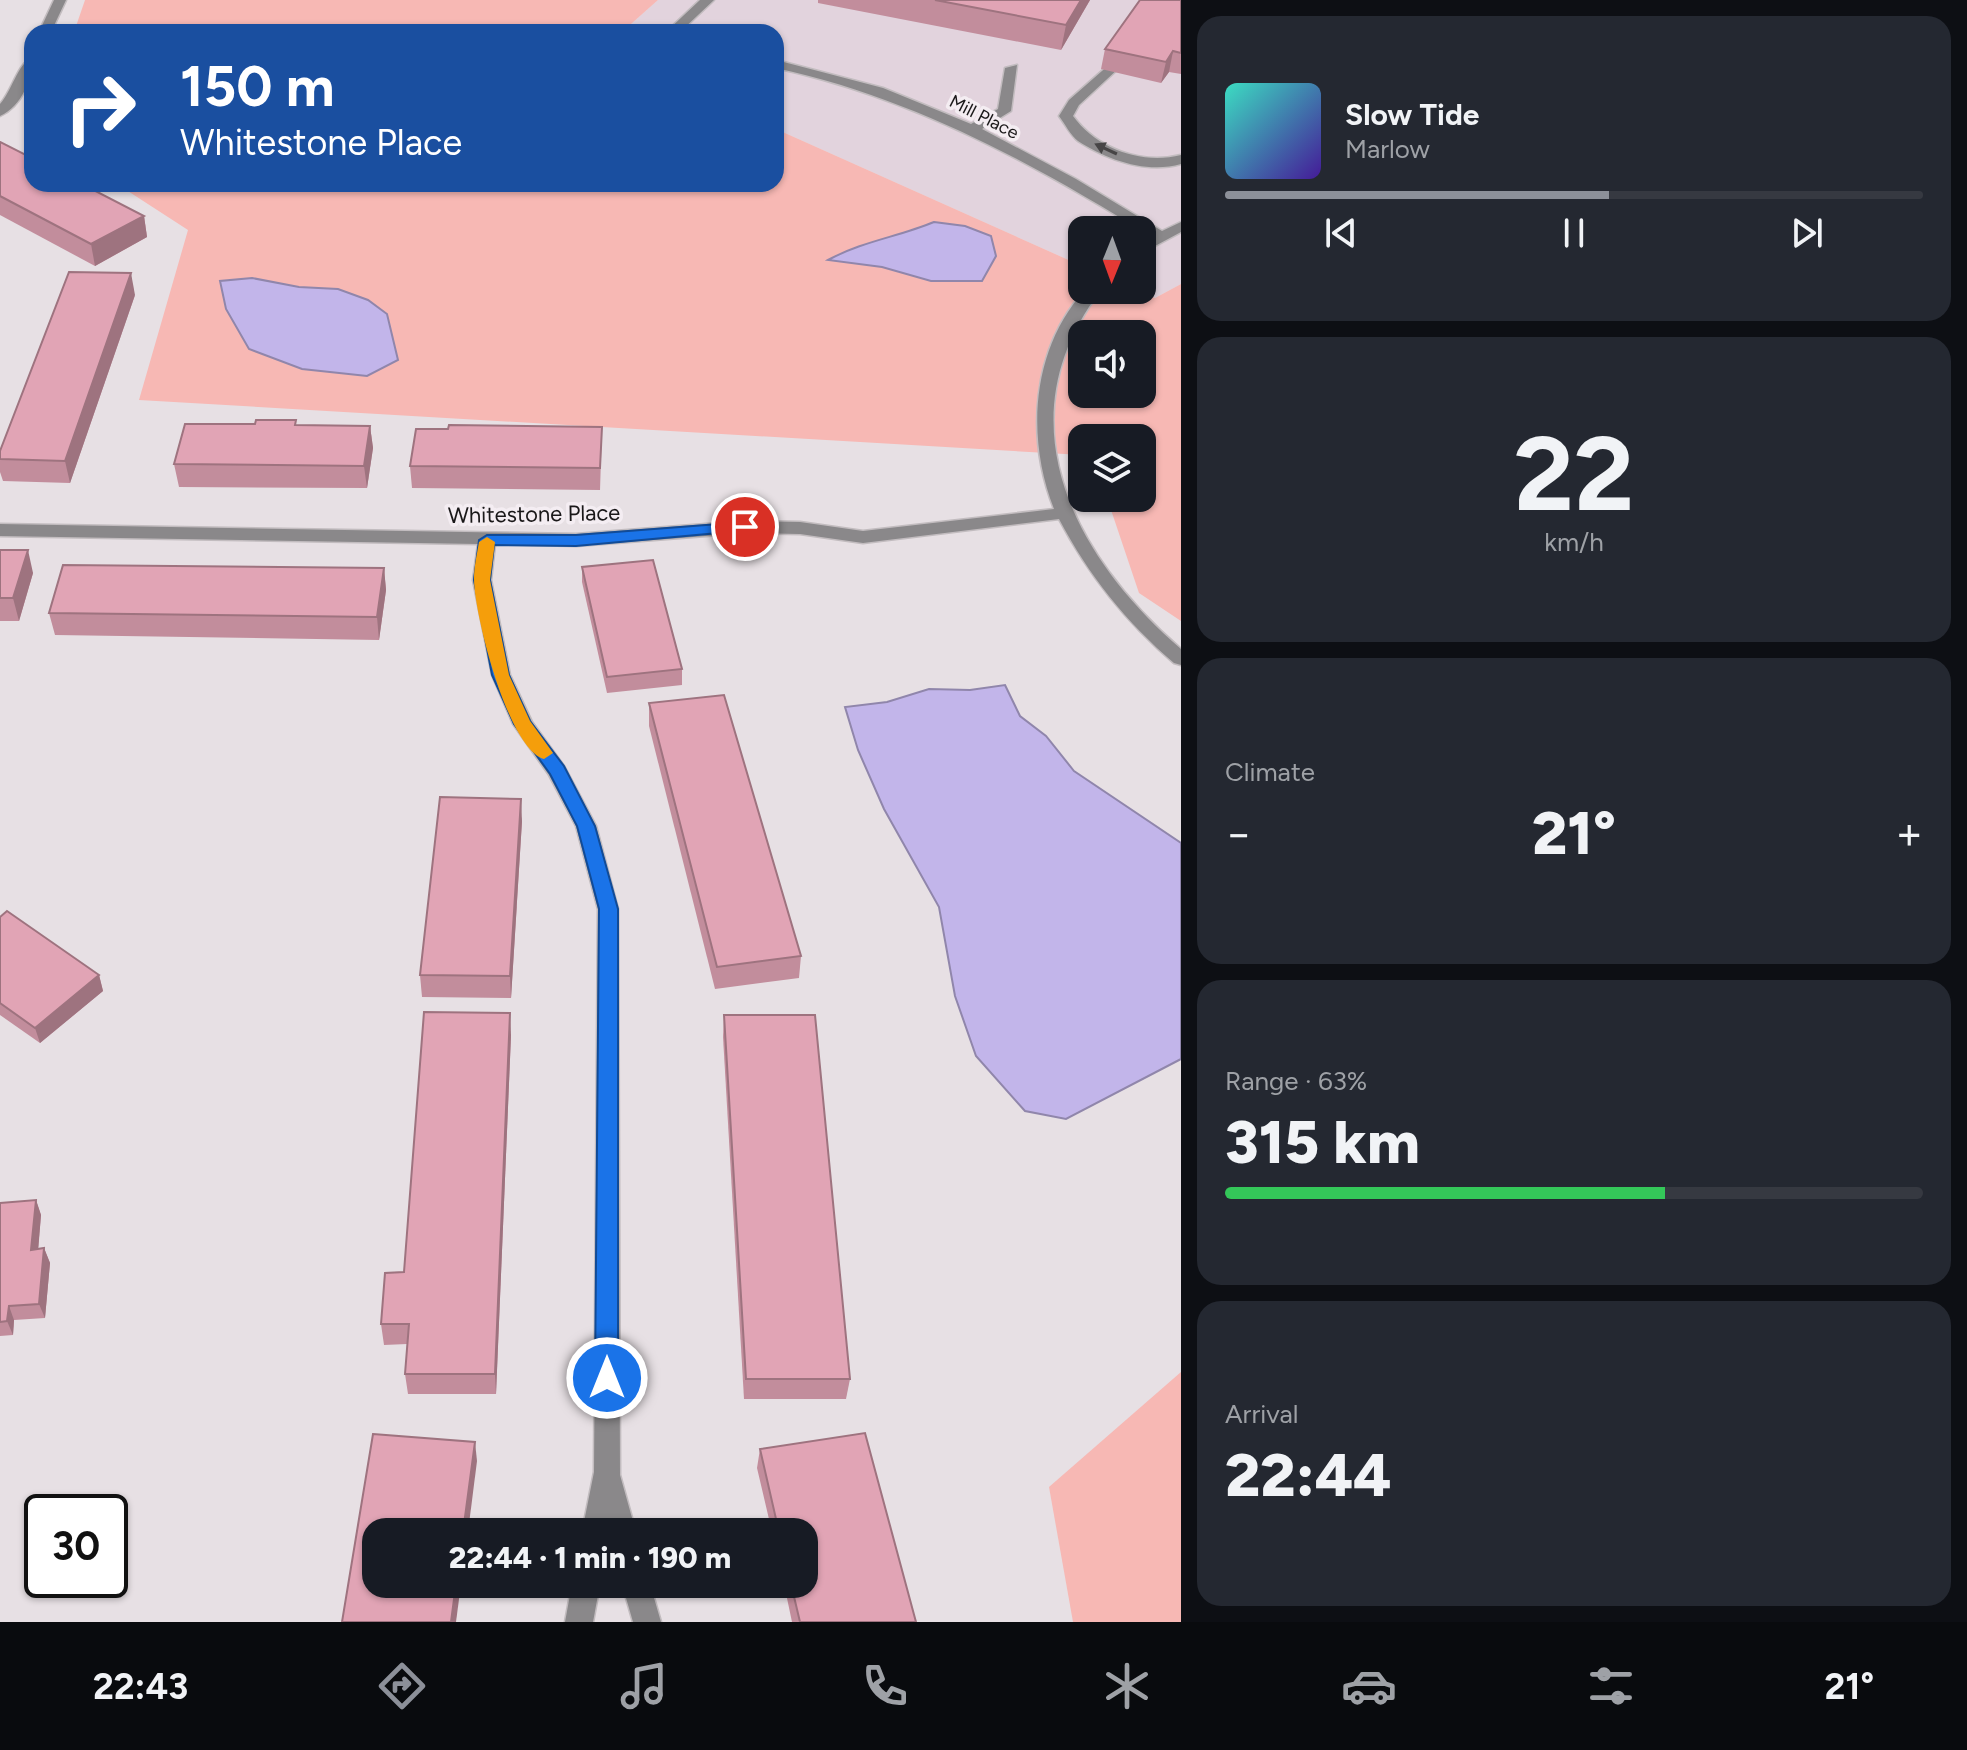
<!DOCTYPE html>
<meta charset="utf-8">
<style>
:root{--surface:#171b24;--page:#242831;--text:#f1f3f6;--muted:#9ea1a6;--line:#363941;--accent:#8c9099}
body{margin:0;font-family:Figtree,sans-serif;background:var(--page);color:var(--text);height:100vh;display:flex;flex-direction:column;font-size:30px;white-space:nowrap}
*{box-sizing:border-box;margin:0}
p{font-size:26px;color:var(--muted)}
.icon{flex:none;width:44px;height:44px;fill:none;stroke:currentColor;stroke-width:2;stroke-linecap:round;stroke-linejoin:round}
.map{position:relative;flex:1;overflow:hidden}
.drawer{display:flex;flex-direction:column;gap:16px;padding:16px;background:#0d0f14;width:786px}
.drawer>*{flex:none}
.top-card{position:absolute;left:24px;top:24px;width:760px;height:168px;border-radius:24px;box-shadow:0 2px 6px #0004;background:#1a4fa0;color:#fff;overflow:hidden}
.needle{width:52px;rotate:181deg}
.buttons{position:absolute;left:1068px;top:216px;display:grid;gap:16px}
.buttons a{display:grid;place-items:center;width:88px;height:88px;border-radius:16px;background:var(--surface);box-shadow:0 2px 6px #0004;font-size:40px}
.speed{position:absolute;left:24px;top:1494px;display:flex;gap:16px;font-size:40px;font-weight:700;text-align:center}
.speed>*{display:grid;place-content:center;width:104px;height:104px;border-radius:50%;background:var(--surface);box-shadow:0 2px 6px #0004;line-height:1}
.speed .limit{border:4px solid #111;border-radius:12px;background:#fff;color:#111}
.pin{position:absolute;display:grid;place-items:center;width:68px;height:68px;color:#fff;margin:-34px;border:4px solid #fff;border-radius:50%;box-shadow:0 2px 8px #0007}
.me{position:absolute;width:88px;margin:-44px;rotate:0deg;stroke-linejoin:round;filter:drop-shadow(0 0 6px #0008)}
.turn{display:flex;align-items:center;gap:28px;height:168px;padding:0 24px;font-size:36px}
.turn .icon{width:104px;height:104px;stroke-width:2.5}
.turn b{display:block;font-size:56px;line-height:68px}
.big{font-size:60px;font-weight:800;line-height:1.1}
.drawer .tile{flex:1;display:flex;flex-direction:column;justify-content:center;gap:12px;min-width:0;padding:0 28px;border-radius:24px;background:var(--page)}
.drawer .dial{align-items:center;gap:0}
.dial b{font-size:104px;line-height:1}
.song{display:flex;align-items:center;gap:24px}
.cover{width:96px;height:96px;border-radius:12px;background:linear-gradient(135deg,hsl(170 70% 55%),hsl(260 70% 35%))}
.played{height:8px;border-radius:4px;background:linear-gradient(90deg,var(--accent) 55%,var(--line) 55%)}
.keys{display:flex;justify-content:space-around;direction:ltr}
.heat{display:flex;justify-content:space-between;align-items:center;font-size:44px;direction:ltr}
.charge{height:12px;border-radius:6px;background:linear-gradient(90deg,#34c759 63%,var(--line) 0)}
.trip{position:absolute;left:362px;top:1518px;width:456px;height:80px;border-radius:24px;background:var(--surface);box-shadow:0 2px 6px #0004;font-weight:800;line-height:80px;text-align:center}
.tabs{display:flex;height:128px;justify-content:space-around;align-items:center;background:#090b0e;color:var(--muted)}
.tabs .icon{width:56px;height:56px}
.tabs .current{color:var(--accent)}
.tabs b{font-size:36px;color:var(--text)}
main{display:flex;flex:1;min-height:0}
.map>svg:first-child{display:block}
</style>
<main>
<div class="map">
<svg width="1181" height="1622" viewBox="0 0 1181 1622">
<rect width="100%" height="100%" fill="#e7e0e4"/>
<!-- built -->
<path fill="#e2d3dd" d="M 658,0 L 1181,0 L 1181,284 L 1155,298 L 1136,290 L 1142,290 L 1142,230 L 1082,230 L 1082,266 L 776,129 L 776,32 L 622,32 Z"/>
<!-- green -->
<g fill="#f7b8b4" fill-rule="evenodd">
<path d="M 85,0 L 658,0 L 622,32 L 74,32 Z"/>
<path d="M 776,129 L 1082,266 L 1082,290 L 1136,290 L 1155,298 L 1181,284 L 1181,621 L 1139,593 L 1107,498 L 1142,498 L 1142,438 L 1082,438 L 1082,455 L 139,400 L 188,230 L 117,184 L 776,184 ZM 1082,334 L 1142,334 L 1142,394 L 1082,394 Z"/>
<path d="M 1181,1372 L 1181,1622 L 1073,1622 L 1049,1487 Z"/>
</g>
<!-- water -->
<g fill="#c2b5ea" stroke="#9086ab" stroke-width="2">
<path d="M 934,222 L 965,226 L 991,236 L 996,256 L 982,281 L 931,281 L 882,267 L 828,260 C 863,241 898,237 934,222 Z"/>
<path d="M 252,278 L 299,287 L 338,289 L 368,300 L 387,314 L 398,360 L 367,376 L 302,369 L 249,349 L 226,309 L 220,281 Z"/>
<path d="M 1005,685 L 1020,716 L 1046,736 L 1074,771 L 1181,843 L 1181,1059 L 1066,1119 L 1025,1111 L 976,1056 L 955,996 L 939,907 L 884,809 L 858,750 L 845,707 L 887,702 L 929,689 L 970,690 Z"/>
</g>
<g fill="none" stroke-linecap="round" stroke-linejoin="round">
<!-- minor casing -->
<g stroke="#c2bcbf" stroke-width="3">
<g id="minor">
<path d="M 54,0 L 66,0 L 51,32 L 39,32 Z"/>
<path d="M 700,0 L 714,0 L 680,32 L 666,32 Z"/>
<path d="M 1127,49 L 1132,50 L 1132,56 L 1079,105 L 1073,116 C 1097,149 1142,165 1181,155 L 1181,164 C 1147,174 1107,160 1078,141 C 1071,136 1065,124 1059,116 L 1069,100 Z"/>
<path d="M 32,57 C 32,80 22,106 0,116 L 0,104 C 12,91 17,65 32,57 Z"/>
<path d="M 776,60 L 883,88 L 971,124 L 998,109 L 1005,68 L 1017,65 L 1011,111 L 982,129 L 1076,179 L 1162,231 L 1181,222 L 1181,232 L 1142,253 L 1142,243 L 1152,237 C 1034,164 914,98 776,68 Z"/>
<path d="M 1085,290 L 1101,290 C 1002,419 1072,555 1181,649 L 1181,665 L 1174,663 C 1126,622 1089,576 1059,519 L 863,543 L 800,534 L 745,533 L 576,546 L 495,544 L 491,580 L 510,675 L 532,722 L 564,766 L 596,826 L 618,909 L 620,1475 L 636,1532 L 610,1532 L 609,1529 L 608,1532 L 582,1532 L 594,1472 L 598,909 L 576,826 L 549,775 L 513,724 L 492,675 L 473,580 L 478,544 L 0,536 L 0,524 L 576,534 L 745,521 L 800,522 L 863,531 L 1054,509 C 1026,438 1031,349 1085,290 Z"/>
<path d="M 572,1584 L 600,1584 L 593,1622 L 565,1622 Z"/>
<path d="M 622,1584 L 650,1584 L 661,1622 L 633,1622 Z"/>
</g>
</g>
<!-- minor -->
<use href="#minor" fill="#8a888a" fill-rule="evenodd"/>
</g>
<!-- wall -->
<g fill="#c28d9c">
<path d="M 818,0 L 1090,0 L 1061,50 L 818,3 Z"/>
<path d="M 1181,0 L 1181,74 L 1169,72 L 1161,83 L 1101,69 L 1105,49 Z"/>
<path d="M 0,142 L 144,216 L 147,237 L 95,266 L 0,215 Z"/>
<path d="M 135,295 L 70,483 L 3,481 L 0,472 L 0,451 Z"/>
<path d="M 296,420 L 296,425 L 370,426 L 373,448 L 367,488 L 179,487 L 174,464 L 255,424 Z"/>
<path d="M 602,427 L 600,490 L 412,488 L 410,466 Z"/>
<path d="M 0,550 L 33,573 L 19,621 L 0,621 Z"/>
<path d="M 582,567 L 682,669 L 682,685 L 607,693 L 582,582 Z"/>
<path d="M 384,568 L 386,590 L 379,640 L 55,635 L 49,613 Z"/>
<path d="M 649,703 L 801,956 L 799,978 L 715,989 L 649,726 Z"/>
<path d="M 522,821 L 511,998 L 422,997 L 420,975 Z"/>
<path d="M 0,917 L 99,975 L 103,991 L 40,1043 L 0,1015 Z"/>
<path d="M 724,1015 L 850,1379 L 846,1399 L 744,1399 L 723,1037 Z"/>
<path d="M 511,1035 L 496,1394 L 408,1394 L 405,1374 L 407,1344 L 384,1345 L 381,1324 Z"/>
<path d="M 36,1200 L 41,1215 L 38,1249 L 44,1248 L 50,1263 L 45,1318 L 14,1320 L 13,1335 L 0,1336 L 0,1203 Z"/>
<path d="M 760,1449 L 916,1622 L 792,1622 L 784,1584 L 804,1584 L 804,1532 L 772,1532 L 757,1468 Z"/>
</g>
<!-- shaded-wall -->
<g fill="#9e737f">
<path d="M 1081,0 L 1090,0 L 1061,50 L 1066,25 Z"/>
<path d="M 1173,51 L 1169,72 L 1161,83 L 1166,62 Z"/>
<path d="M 144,216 L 147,237 L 95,266 L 91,244 Z"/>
<path d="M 131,273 L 135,295 L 70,483 L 65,461 Z"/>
<path d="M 370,426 L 373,448 L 367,488 L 364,466 Z"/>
<path d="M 28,550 L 33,573 L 19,621 L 13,598 Z"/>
<path d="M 384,568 L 386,590 L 379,640 L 377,617 Z"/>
<path d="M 521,799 L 522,821 L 511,998 L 510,976 Z"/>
<path d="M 99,975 L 103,991 L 40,1043 L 35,1028 Z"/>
<path d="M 510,1013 L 511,1035 L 496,1394 L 495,1374 Z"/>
<path d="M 36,1200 L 41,1215 L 37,1264 L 31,1250 Z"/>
<path d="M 44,1248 L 50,1263 L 45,1318 L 39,1304 Z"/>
<path d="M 9,1306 L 14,1320 L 13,1335 L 7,1321 Z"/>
<path d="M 475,1442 L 477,1461 L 468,1532 L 463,1532 Z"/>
<path d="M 456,1584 L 461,1584 L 456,1622 L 451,1622 Z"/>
</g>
<!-- building -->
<g fill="#e1a4b5" stroke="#9e737f" stroke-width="2">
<path d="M 935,0 L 1081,0 L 1066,25 Z"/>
<path d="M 1140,0 L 1181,0 L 1181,53 L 1173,51 L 1166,62 L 1105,49 Z"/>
<path d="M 0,142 L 32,158 L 32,184 L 82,184 L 144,216 L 91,244 L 0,196 Z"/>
<path d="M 69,272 L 131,273 L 65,461 L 0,459 L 0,451 Z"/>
<path d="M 256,420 L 296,420 L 295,425 L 370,426 L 364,466 L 174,464 L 185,424 L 255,424 Z"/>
<path d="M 449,425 L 602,427 L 600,468 L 410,466 L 416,429 L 448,429 Z"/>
<path d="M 0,550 L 28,550 L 13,598 L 0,598 Z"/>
<path d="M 653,560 L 682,669 L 607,677 L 582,567 Z"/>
<path d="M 63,565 L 384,568 L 377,617 L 49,613 Z"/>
<path d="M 724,695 L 801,956 L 717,967 L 649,703 Z"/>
<path d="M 440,797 L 521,799 L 510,976 L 420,975 Z"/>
<path d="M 7,911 L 99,975 L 35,1028 L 0,1003 L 0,917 Z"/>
<path d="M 424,1012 L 510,1013 L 495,1374 L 405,1374 L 409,1324 L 381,1324 L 385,1273 L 404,1272 Z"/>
<path d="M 724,1015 L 815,1015 L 850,1379 L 746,1379 Z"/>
<path d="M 36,1200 L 31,1250 L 44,1248 L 39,1304 L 9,1306 L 7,1321 L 0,1322 L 0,1203 Z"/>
<path d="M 865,1433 L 916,1622 L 800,1622 L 791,1584 L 804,1584 L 804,1532 L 779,1532 L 760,1449 Z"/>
<path d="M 373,1434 L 475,1442 L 463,1532 L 376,1532 L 376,1584 L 456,1584 L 451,1622 L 342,1622 Z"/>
</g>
<!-- one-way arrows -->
<defs><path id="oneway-solid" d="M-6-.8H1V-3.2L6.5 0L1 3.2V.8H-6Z" transform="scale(2)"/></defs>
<use fill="#474546" href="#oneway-solid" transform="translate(1106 149) rotate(-155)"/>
<!-- route -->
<path fill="#1a73e8" stroke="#114b97" stroke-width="2" d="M 745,522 L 751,523 L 751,530 L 576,546 L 494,545 L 490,580 L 509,675 L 530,721 L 564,766 L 595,826 L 618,909 L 618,1378 L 615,1386 L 607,1389 L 599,1386 L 595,1378 L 599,909 L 577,826 L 550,774 L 514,724 L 492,675 L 474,580 L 479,540 L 487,535 L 576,535 Z"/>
<!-- slow -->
<path fill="#f59e0b" d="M 487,537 L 495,542 L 490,580 L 509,675 L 530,721 L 553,753 L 544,759 C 508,749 474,614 474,579 C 474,567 477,554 479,542 Z"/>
<g text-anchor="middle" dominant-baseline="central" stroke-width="7" stroke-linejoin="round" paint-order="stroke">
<!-- far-street labels -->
<g font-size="18" fill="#1a1819" stroke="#f4edf2">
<text transform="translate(984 117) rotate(27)">Mill Place</text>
</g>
<!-- street labels -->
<g font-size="22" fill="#1a1819" stroke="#f4edf2">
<text transform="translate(534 514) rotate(-1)">Whitestone Place</text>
</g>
</g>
</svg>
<div class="buttons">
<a><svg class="needle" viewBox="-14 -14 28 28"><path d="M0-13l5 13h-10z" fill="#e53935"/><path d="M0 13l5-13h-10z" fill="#9ea1a6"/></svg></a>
<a><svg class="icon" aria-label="sound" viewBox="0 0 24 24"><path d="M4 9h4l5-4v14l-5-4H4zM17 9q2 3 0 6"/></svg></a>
<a><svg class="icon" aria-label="layers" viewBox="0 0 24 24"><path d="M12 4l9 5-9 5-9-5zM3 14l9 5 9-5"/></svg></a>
</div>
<div class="speed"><div class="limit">30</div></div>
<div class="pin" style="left:745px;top:527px;background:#d93025"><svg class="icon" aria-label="arrive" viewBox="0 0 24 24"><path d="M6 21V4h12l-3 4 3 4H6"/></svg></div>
<svg class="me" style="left:607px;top:1378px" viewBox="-20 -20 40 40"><circle r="17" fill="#1a73e8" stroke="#fff" stroke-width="3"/><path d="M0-11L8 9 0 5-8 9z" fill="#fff"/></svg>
<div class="trip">22:44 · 1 min · 190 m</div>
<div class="top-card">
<div class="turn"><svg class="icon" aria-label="right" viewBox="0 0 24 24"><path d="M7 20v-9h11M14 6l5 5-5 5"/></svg><div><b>150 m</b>Whitestone Place</div></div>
</div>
</div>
<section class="drawer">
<div class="tile">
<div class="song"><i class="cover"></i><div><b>Slow Tide</b><p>Marlow</p></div></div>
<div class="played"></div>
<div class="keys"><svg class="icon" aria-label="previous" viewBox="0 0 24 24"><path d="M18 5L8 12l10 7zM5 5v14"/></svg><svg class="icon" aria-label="pause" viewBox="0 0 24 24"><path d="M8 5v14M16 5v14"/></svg><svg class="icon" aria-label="next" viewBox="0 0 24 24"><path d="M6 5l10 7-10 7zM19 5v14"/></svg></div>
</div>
<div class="tile dial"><b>22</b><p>km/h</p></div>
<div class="tile"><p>Climate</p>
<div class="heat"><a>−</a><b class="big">21°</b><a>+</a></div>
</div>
<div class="tile"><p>Range · 63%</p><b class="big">315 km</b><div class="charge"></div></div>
<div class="tile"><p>Arrival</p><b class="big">22:44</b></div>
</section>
</main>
<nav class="tabs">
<b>22:43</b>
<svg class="icon current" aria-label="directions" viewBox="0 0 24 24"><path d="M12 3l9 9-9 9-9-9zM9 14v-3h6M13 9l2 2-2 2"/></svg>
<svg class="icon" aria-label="music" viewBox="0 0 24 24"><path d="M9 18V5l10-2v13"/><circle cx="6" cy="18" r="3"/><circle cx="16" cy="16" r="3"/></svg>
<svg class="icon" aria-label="phone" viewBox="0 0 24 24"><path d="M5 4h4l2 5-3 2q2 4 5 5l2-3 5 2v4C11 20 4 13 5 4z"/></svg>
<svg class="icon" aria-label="climate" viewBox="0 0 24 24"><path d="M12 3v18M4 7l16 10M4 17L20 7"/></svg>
<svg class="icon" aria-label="car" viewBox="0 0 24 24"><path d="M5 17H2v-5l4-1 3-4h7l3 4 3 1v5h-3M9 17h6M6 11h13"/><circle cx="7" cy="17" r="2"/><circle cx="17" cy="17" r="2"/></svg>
<svg class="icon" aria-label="filters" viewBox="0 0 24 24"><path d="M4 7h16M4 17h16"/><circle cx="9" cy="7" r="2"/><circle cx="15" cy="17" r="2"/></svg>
<b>21°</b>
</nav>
